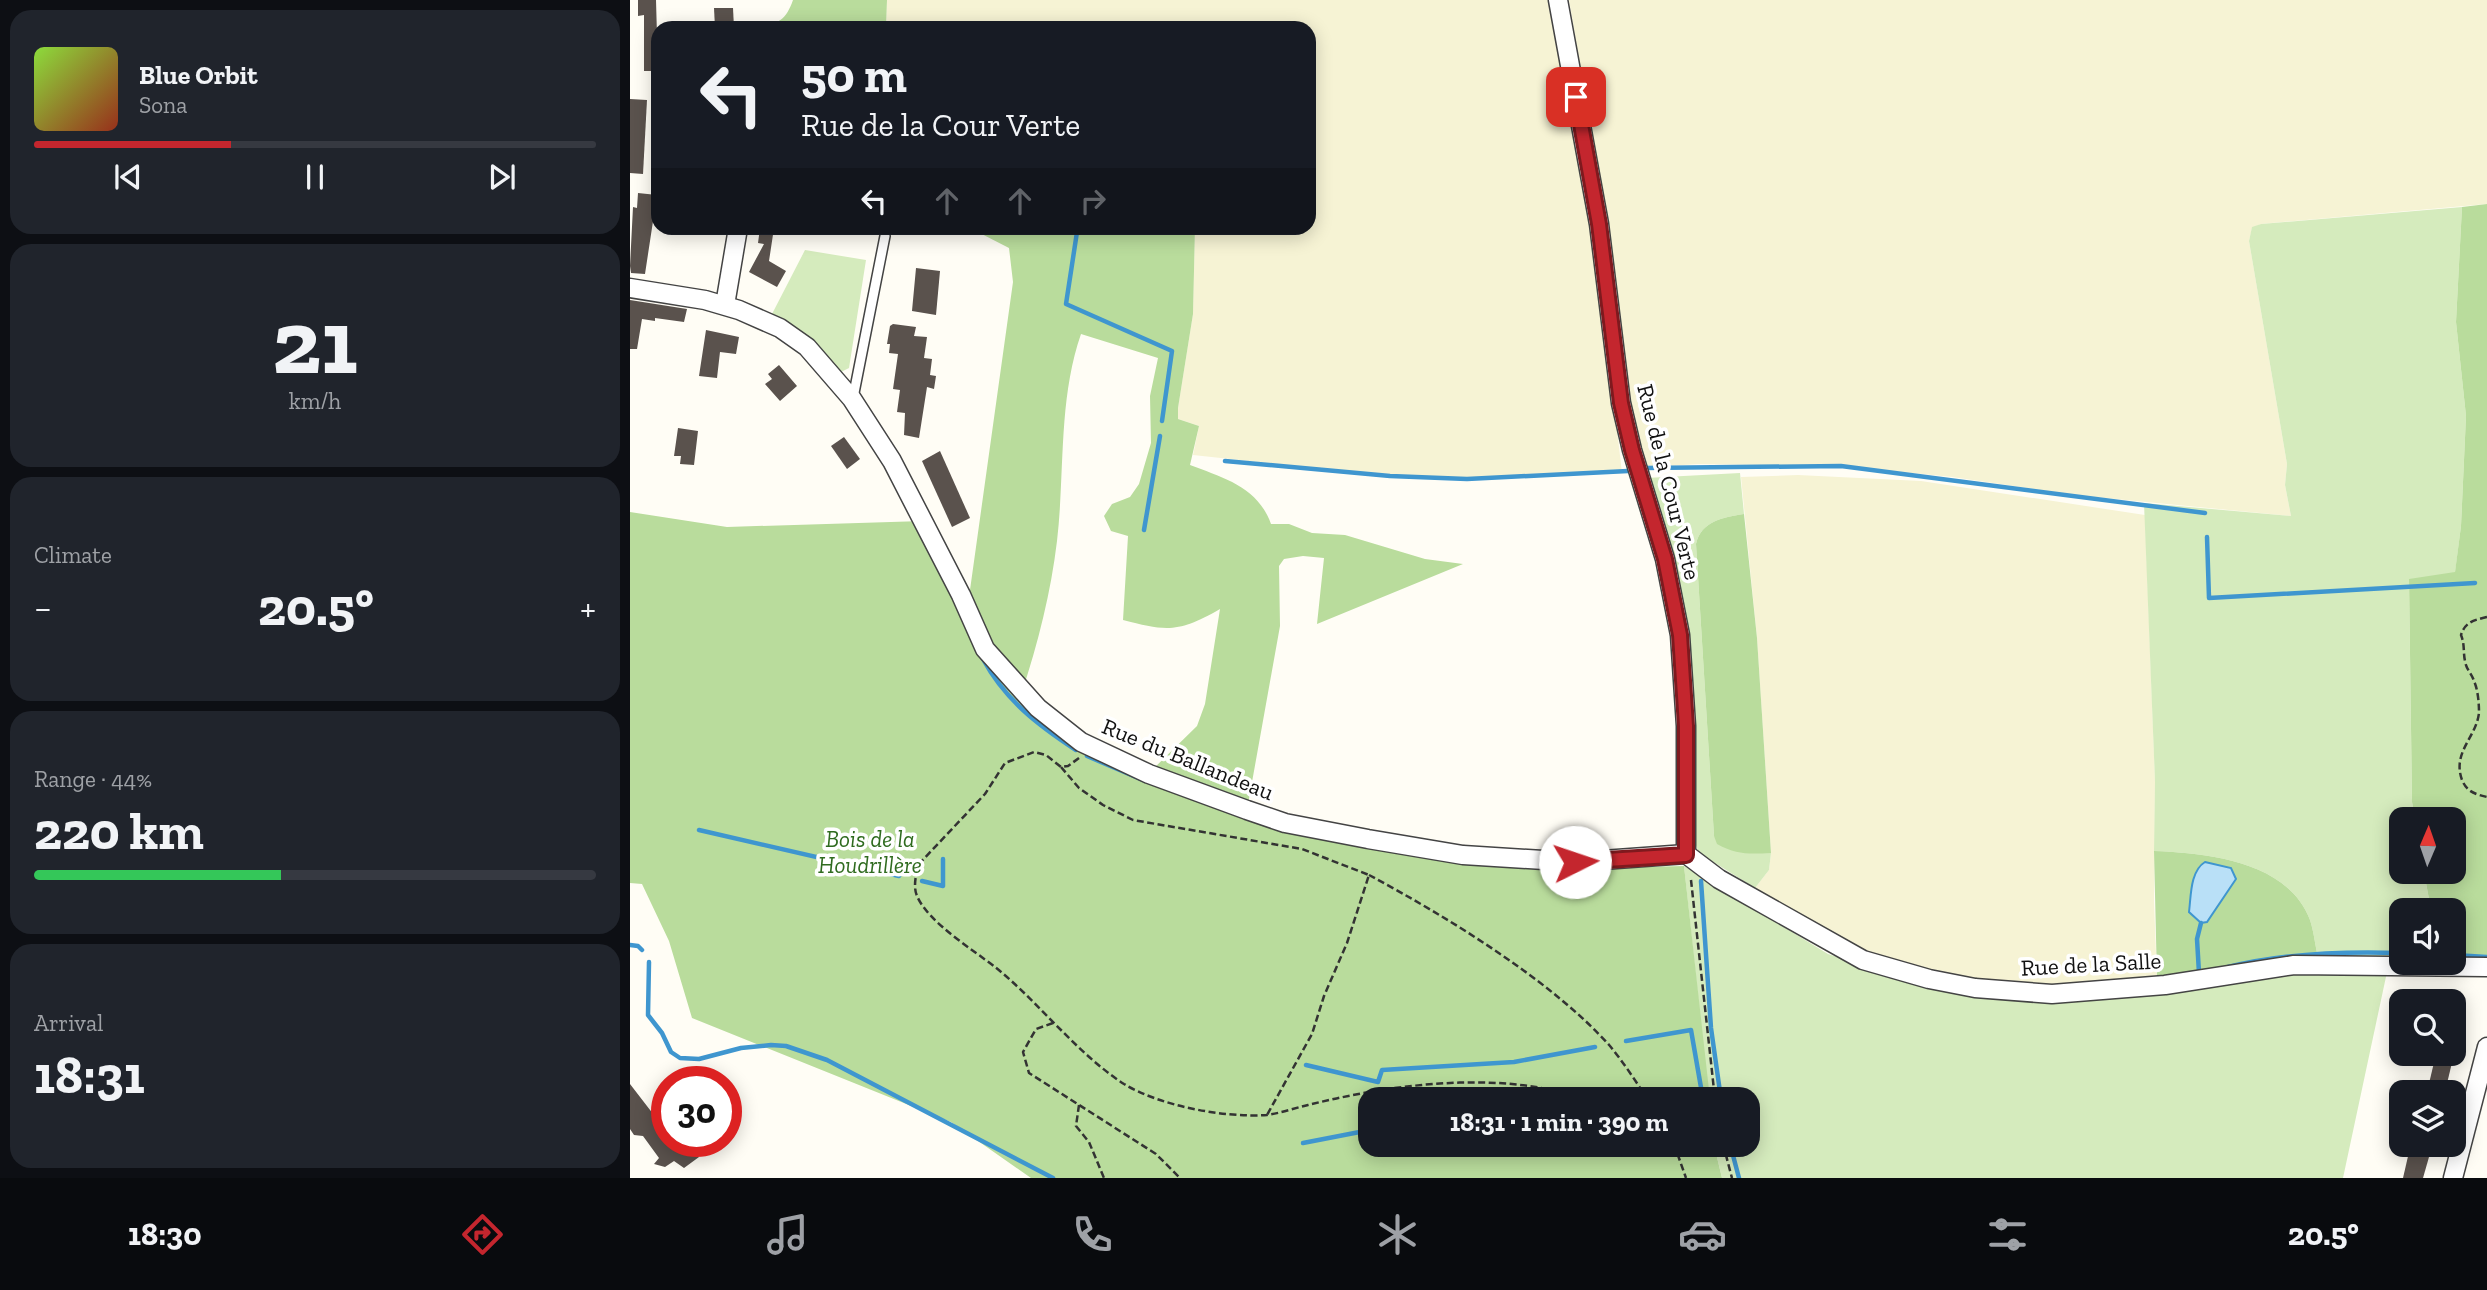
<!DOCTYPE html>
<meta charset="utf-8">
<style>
:root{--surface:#171b24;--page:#20242c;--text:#f1f3f6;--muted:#9ea1a6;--line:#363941;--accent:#c4262e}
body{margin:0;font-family:"Zilla Slab",serif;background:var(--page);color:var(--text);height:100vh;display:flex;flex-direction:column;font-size:26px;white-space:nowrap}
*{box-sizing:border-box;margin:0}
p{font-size:23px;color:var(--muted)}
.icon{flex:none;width:38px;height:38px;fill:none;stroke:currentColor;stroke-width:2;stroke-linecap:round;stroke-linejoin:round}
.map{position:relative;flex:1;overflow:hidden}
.details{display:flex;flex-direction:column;gap:10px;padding:10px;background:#0d0f14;width:630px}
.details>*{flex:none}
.top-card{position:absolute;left:21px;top:21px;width:665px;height:214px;border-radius:21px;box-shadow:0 4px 18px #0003;background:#171b24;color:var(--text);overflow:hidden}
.needle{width:46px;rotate:2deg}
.controls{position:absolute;left:1759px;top:807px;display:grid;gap:14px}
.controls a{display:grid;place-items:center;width:77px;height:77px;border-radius:14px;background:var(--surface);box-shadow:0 4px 18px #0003;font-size:35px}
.speed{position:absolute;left:21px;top:1066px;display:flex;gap:14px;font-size:35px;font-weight:700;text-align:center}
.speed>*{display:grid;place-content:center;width:91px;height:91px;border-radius:50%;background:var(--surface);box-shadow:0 4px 18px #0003;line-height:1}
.speed .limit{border:10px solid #d22;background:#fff;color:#111}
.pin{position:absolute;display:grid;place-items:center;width:60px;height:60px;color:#fff;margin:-30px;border-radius:14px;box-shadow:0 4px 10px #0006}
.me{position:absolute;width:77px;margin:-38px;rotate:86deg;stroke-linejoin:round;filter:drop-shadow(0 0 5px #0008)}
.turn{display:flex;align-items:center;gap:24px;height:147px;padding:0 35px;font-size:32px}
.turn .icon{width:91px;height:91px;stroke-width:2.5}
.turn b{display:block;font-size:49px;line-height:60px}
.lanes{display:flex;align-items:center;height:66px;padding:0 35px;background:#0003;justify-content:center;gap:35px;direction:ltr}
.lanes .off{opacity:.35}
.big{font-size:52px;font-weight:800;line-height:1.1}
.details .tile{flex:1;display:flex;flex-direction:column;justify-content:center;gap:10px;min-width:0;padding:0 24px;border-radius:21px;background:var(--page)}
.details .dial{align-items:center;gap:0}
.dial b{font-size:91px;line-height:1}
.song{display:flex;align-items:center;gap:21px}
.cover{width:84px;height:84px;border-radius:10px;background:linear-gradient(135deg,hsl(90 70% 55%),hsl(10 70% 35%))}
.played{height:7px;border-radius:4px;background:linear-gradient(90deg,var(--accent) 35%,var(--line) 35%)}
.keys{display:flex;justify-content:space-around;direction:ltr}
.heat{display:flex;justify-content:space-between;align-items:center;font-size:38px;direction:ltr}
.charge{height:10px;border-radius:5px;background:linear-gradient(90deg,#34c759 44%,var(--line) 0)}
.trip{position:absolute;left:728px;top:1087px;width:402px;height:70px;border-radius:21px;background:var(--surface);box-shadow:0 4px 18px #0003;font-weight:800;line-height:70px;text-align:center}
.menu{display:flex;height:112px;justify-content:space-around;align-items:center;background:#090b0e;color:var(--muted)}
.menu .icon{width:49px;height:49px}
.menu .selected{color:var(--accent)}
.menu b{font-size:32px;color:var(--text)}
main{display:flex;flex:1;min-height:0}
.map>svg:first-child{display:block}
</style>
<main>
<section class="details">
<div class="tile">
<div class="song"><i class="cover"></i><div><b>Blue Orbit</b><p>Sona</p></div></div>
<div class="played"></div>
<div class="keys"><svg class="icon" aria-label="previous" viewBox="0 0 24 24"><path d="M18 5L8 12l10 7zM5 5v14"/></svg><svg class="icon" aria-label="pause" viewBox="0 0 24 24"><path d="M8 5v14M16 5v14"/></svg><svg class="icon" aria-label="next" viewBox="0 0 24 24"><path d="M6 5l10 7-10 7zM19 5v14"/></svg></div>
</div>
<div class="tile dial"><b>21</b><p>km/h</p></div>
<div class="tile"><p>Climate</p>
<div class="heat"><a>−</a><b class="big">20.5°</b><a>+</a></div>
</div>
<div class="tile"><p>Range · 44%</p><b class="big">220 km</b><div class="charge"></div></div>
<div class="tile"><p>Arrival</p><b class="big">18:31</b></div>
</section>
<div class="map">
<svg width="1857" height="1178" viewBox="0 0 1857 1178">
<rect width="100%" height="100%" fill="#fffdf5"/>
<!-- farmland -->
<g fill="#f6f3d4">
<path d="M 257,0 L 924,0 L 962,213 L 992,473 L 839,479 L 760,476 L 563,455 L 569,426 L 548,419 L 548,408 L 563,314 L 565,228 L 679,228 L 679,28 L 256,28 Z"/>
<path d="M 939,0 L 1857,0 L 1857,204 L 1631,224 L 1622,228 L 1619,241 L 1657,464 L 1655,485 L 1661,516 L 1444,495 L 1322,477 L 1211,466 L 1068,464 L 1008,468 L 977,222 Z"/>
<path d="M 1168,475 L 1291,481 L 1515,515 L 1525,782 L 1524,901 L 1527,980 L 1433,986 L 1345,980 L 1309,973 L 1225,949 L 1125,888 L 1139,870 L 1141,853 L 1127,638 L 1111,477 Z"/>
</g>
<!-- green -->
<g fill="#d5ebbd">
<path d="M 1832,207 L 1826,322 L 1836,416 L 1831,526 L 1825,573 L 1779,580 L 1782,802 L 1785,819 L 1771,819 L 1771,872 L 1794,872 L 1801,910 L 1771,910 L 1771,956 L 1688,957 C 1685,945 1684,932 1680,920 C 1658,861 1577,853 1524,851 L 1525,782 L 1514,503 L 1661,516 L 1655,485 L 1657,464 L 1619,241 L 1622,227 L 1631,224 Z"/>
<path d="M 175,250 L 236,260 L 219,368 L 211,372 C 190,348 171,327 142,314 Z"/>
<path d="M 1110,473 L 1114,514 C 1094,517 1071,521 1066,544 L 1084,836 L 1135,853 L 1141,853 L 1139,870 L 1125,888 L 1069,853 L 1064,840 L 1062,695 L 1016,478 Z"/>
<path d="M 1054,866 L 1198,954 L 1300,987 L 1415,1001 L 1693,971 L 1757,972 L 1713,1178 L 1092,1178 L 1084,1145 L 1118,1144 L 1118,1099 L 1079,1099 Z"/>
</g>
<!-- forest -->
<g fill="#b9dc9c" fill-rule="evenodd">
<path d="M 163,0 L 257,0 L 256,28 L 121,28 L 121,25 C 145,26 155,23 163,0 Z"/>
<path d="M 1857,204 L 1857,958 L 1824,957 L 1824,910 L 1801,910 L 1794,872 L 1824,872 L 1824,819 L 1785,819 L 1782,802 L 1779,579 L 1825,572 L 1831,526 L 1836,416 L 1826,322 L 1832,207 Z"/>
<path d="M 340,228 L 565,228 L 563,314 L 548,408 L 548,419 L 569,426 L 560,465 C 594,478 628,487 641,524 L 659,524 L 682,533 L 715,535 L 795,559 L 833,564 L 687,624 L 694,558 L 673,556 L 654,559 L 649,566 L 650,626 L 617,810 L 930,869 L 1054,866 L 1080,1099 L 740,1099 L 740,1144 L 1084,1145 L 1092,1178 L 401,1178 L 321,1122 L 62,1018 L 39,941 L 12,884 L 0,883 L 0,512 L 97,527 L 293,521 L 331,595 L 340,590 L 383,282 L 379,248 ZM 451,334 L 528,358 L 520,396 L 521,443 L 509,484 L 500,497 L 482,504 L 474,516 L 481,531 L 498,536 L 493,620 C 538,632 550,632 590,609 L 575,704 L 567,726 L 519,773 L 408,708 L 392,692 C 408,643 421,592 427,541 C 435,473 428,400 451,334 Z"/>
<path d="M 1114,514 L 1127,638 L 1141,853 C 1119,854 1107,855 1087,844 L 1084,836 L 1066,544 C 1071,521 1094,517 1114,514 Z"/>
<path d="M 1524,851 C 1577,853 1658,861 1680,920 C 1684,932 1685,945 1688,957 L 1527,980 Z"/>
</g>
<!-- water -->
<path fill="#b9e0f7" stroke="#3f96cf" stroke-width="2" d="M 1575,862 L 1601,868 L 1606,879 L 1577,922 L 1571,923 L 1559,912 C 1561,897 1560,871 1575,862 Z"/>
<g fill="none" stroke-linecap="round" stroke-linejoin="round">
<!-- stream -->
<g stroke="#3f96cf" stroke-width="4.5">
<path d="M 440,228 L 447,232 L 436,304 L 542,351 L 532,421"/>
<path d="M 595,461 L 760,476 L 837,479 L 998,471"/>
<path d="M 1015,468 L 1211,466 L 1575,513"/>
<path d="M 514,530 L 530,436"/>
<path d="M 1577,537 L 1579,598 L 1845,583"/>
<path d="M 353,659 C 375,700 408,725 446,750"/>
<path d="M 457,756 L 513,780"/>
<path d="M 69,830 L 269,876"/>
<path d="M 292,881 L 313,886 L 313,859"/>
<path d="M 1071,881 L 1081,1028 L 1091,1099"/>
<path d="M 0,945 L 8,946 L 12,950"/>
<path d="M 1824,955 L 1857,957"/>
<path d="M 19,962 L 18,1015 L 32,1033 L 41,1052 L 50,1058 L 69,1059 L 111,1048 L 141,1045 L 156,1046 L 197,1060 L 423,1178"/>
<path d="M 1598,967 C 1655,953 1713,951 1771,953"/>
<path d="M 1569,973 L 1567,939 L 1571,923"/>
<path d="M 996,1041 L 1061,1030 L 1073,1099"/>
<path d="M 676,1065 L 748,1082 L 752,1070 L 884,1062 L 965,1047"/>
<path d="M 673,1143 L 740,1130"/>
<path d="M 1100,1144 L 1109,1178"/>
</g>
</g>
<!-- building -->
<g fill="#5a524d">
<path d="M 8,0 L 26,0 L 28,71 L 14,71 L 14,15 L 8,16 Z"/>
<path d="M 84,8 L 103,8 L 104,28 L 85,28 Z"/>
<path d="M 0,99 L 17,100 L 13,174 L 0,173 Z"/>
<path d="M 8,193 L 27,195 L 15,274 L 1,273 L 0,266 L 3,207 L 7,208 Z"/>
<path d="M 130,228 L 144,228 L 139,261 L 156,271 L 147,287 L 119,272 L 134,244 L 128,243 Z"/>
<path d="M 286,268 L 310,271 L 306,315 L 282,311 Z"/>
<path d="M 0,300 L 57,309 L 54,322 L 25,318 L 25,321 L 12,319 L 7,349 L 0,349 Z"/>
<path d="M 263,324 L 286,327 L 284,336 L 297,337 L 294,358 L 302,359 L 300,375 L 306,376 L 304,389 L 297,387 L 289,438 L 274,435 L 275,413 L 267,412 L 270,390 L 263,389 L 268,354 L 259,353 L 260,344 L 257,344 L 260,326 Z"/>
<path d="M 76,330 L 109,337 L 106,354 L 90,352 L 87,378 L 69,376 Z"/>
<path d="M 149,365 L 167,386 L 150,401 L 135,384 L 142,379 L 138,374 Z"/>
<path d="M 48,428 L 68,431 L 64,465 L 50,464 L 51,456 L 44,456 Z"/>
<path d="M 214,437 L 230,459 L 217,469 L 201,446 Z"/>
<path d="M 310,451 L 340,518 L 322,527 L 292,461 Z"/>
<path d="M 1806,1054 L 1824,1054 L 1815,1092 L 1797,1092 Z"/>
<path d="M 0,1084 L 37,1132 L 37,1141 L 58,1141 L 69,1157 L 54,1168 L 44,1161 L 35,1167 L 24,1164 L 29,1158 L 13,1136 L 4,1135 L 0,1129 Z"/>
<path d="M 1779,1152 L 1799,1157 L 1793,1178 L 1773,1178 Z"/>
</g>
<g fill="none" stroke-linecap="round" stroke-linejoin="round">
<!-- lane casing -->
<g stroke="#444" stroke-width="12">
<path id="lane" d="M 223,398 L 255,236"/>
</g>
<!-- street casing -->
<g stroke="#444" stroke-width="21">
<g id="street">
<path d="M 928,0 L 969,224 L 991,403 L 1002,450 L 1035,559 L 1050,635 L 1056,726 L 1056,854"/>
<path d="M 0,288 L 75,300 L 109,310 L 150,328 L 177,347 L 222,399 L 262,461 L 331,595 L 355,649 L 408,708 L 451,742 L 519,774 L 617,810 L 655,823 L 738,839 L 833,855 L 945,862 L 1056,854"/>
<path d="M 95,305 L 108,228"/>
<path d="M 1056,854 L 1089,879 L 1233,960 L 1299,979 L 1345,988 L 1422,994 L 1535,985 L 1664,965 L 1857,967"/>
<path d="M 1823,1178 L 1857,1047"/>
</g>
</g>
<!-- path -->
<g stroke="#333" stroke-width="2.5" stroke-dasharray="7 3.5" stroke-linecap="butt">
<path d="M 1857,617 C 1844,620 1835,622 1831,635 C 1835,645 1833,652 1835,661 C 1836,669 1842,674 1844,681 C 1848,690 1849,703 1849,713 C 1846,738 1822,752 1832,780 C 1837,792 1845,794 1857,797"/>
<path d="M 449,758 L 438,766 L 431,767 L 416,755 L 404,752 L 375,763 L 355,794 L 288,865 C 286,875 283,887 287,896 C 298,922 342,949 365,967 C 410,1003 445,1052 494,1084 C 530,1106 595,1118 637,1115 C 651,1113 665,1108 678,1105 C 702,1099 727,1094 751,1090 C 818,1080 890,1077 955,1099"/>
<path d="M 431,767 L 449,788 L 473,805 L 503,820 L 672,849 L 739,875 L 717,943 L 694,996 L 682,1034 L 637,1115"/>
<path d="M 739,875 C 817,917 921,980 980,1046 C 993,1062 1006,1081 1017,1099"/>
<path d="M 1061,880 L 1085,1099"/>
<path d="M 423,1023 L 406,1029 L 393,1052 L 399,1073 L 526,1154 L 550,1178"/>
<path d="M 449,1105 L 446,1126 L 459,1142 L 474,1178"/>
<path d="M 1044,1144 L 1056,1178"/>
<path d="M 1093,1144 L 1102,1178"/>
</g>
<!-- lane -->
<use href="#lane" stroke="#fff" stroke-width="9"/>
<!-- street -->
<use href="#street" stroke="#fff" stroke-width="18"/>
</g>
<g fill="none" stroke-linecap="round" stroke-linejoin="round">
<!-- route casing -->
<g stroke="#7f191e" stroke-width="18">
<path id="route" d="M 945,862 L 1056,855 L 1056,726 L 1050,635 L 1035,559 L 1002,450 L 991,403 L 969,224 L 946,97"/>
</g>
<!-- route -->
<use href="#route" stroke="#c4262e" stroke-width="12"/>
</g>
<g text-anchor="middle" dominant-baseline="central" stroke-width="7" stroke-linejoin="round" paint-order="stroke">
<!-- street labels -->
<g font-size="23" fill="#111" stroke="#fff">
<text transform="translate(1039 482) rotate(76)">Rue de la Cour Verte</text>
<text transform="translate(558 759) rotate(22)">Rue du Ballandeau</text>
<text transform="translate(1461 964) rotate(-3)">Rue de la Salle</text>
</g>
<!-- park labels -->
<g font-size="23" font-style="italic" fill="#2f6b1f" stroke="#fff">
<text x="240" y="839">Bois de la<tspan x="240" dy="26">Houdrillère</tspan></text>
</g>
</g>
</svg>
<div class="controls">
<a><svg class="needle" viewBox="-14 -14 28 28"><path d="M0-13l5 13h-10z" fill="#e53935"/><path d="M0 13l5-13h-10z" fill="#9ea1a6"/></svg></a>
<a><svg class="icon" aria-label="sound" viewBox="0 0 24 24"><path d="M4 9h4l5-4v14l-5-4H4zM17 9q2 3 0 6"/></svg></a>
<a><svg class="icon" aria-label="search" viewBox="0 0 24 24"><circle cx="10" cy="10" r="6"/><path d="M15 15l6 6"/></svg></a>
<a><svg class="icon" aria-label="layers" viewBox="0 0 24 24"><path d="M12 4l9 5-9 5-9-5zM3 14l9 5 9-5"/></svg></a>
</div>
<div class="speed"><div class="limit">30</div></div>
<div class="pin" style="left:946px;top:97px;background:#d93025"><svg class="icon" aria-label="arrive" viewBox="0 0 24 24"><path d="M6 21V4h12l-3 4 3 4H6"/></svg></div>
<svg class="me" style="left:945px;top:862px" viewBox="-20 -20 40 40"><circle r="19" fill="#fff"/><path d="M0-13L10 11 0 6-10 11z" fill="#c4262e"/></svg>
<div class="trip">18:31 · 1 min · 390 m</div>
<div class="top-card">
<div class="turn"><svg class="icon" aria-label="left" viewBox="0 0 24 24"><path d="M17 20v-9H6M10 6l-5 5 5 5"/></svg><div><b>50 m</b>Rue de la Cour Verte</div></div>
<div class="lanes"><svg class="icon" aria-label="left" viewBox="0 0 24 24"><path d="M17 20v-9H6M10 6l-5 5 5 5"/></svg><svg class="icon off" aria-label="ahead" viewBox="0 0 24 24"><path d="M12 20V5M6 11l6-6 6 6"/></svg><svg class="icon off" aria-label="ahead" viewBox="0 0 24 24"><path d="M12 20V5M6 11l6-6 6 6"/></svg><svg class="icon off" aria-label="right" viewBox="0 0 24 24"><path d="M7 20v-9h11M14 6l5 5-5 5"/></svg></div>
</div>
</div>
</main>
<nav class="menu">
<b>18:30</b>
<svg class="icon selected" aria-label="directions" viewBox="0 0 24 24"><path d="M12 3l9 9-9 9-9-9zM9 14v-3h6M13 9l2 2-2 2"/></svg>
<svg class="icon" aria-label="music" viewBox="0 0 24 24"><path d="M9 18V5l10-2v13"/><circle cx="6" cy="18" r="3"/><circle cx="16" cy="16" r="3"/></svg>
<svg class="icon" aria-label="phone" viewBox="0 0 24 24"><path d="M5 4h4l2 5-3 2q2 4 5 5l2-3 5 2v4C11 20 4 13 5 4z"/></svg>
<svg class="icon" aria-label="climate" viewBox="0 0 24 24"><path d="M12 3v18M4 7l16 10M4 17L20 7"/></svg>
<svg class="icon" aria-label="car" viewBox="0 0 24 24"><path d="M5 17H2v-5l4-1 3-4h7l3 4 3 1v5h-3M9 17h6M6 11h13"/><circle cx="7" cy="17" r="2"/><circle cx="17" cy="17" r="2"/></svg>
<svg class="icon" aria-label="filters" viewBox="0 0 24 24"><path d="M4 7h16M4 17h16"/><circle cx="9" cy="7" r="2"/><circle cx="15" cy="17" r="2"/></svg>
<b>20.5°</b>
</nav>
